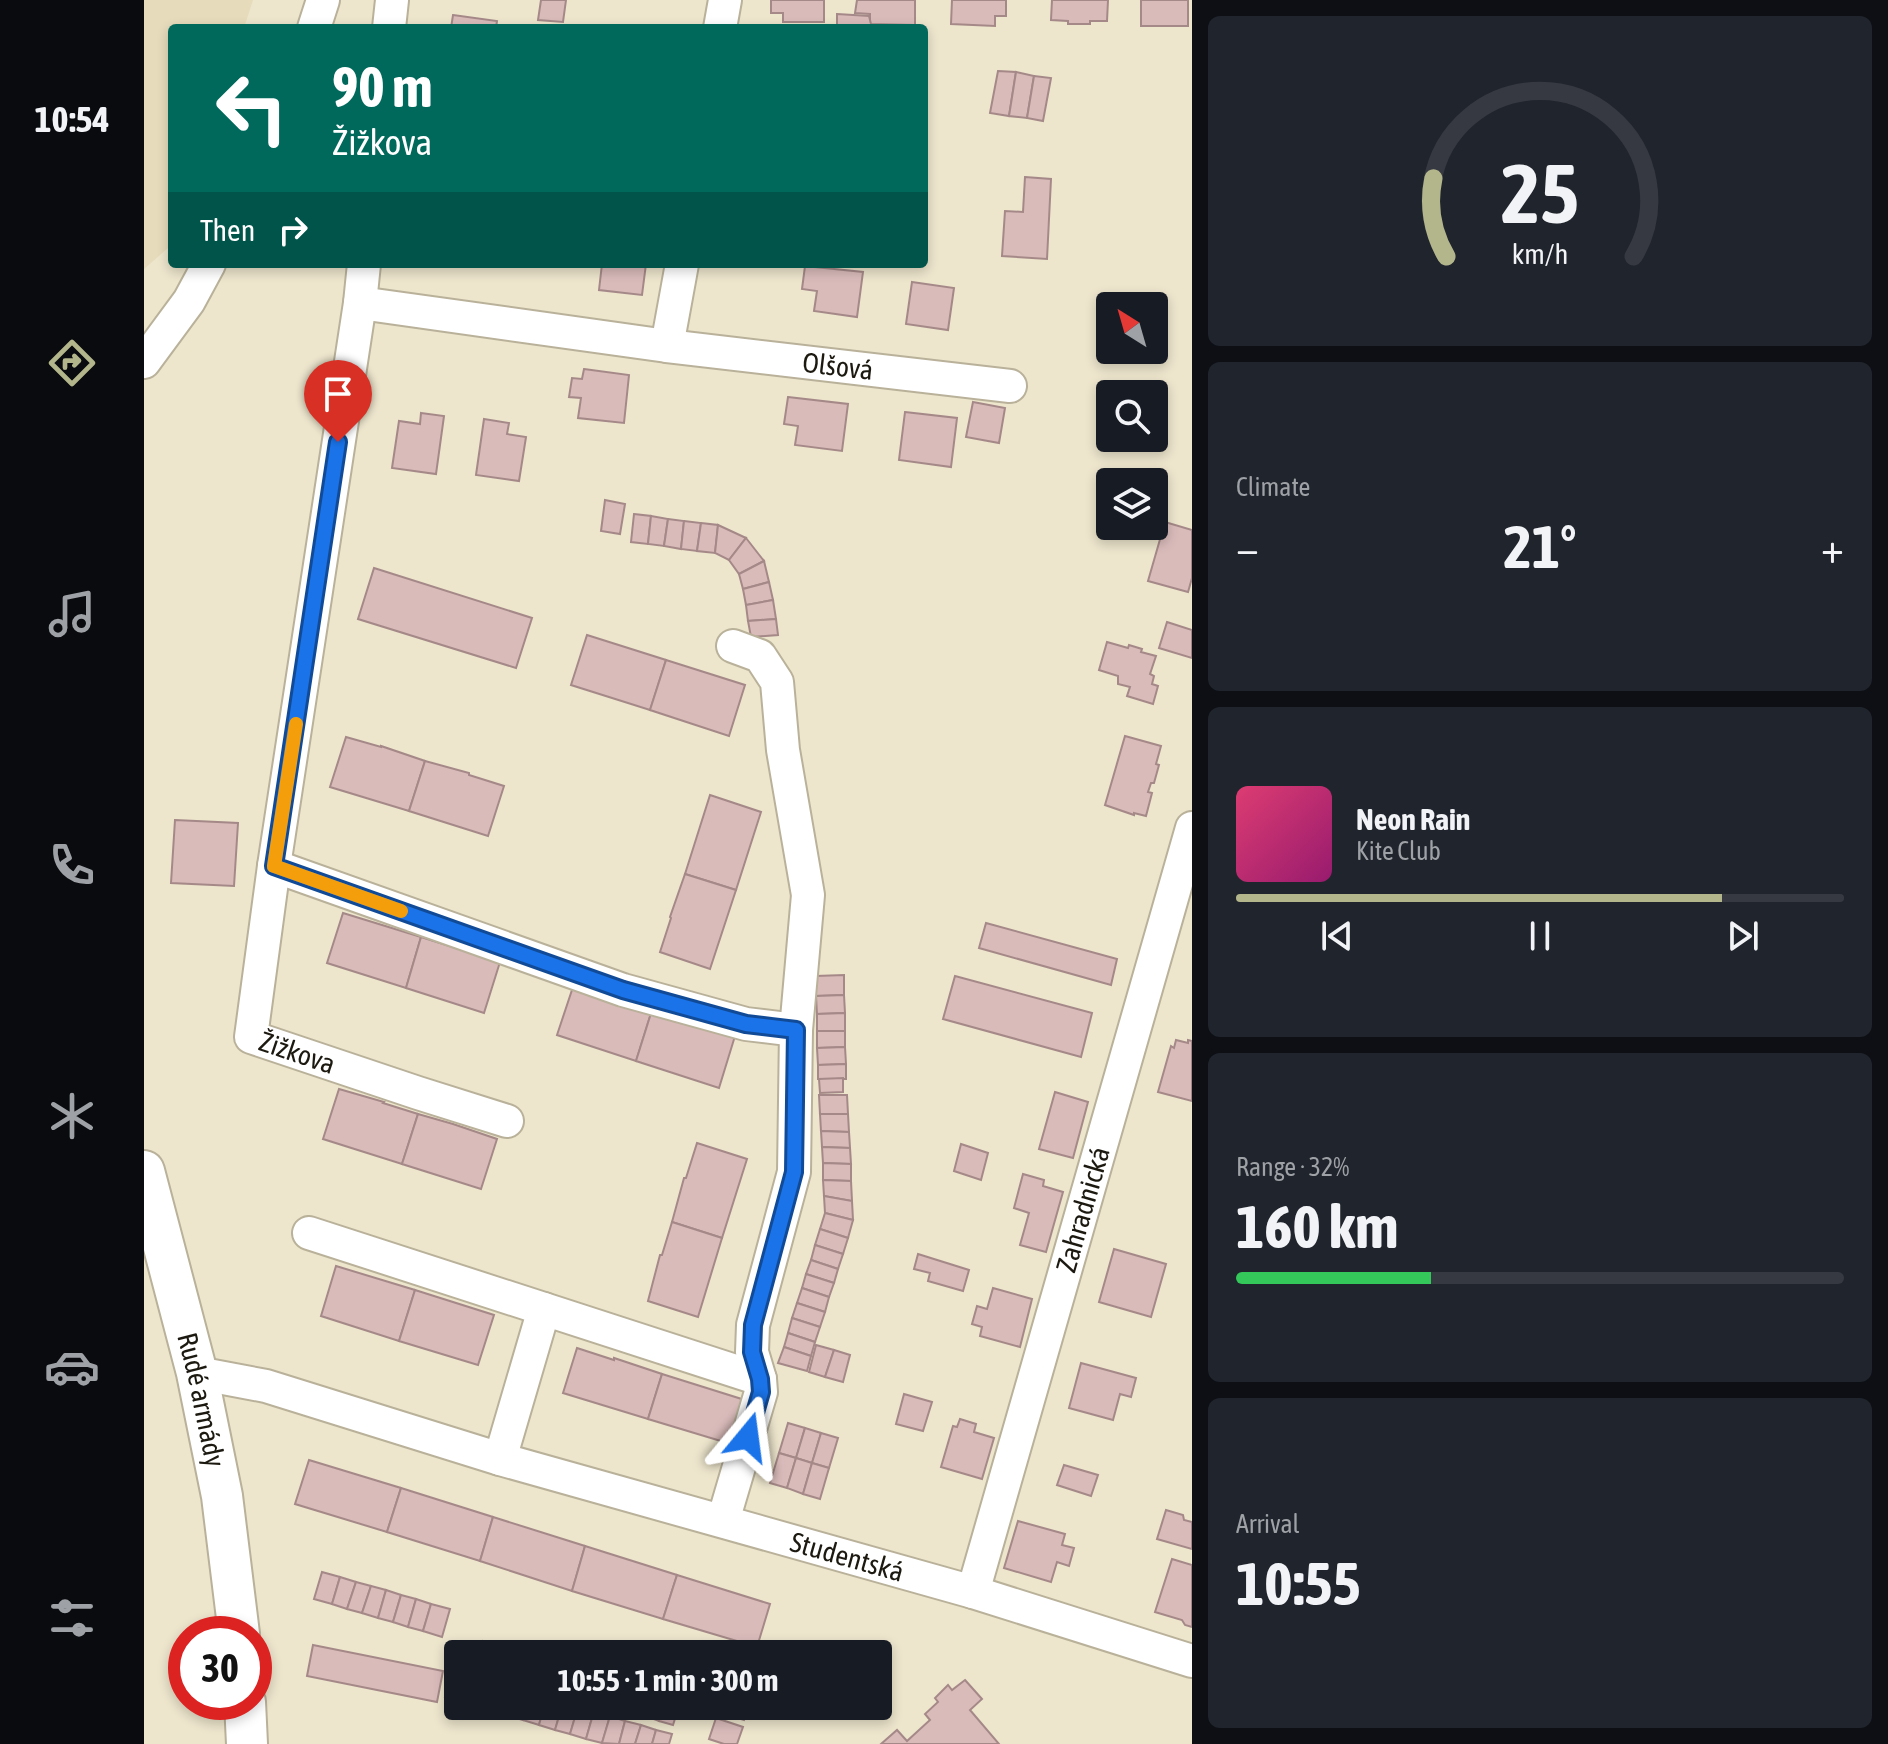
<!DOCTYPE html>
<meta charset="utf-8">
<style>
:root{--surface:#171b24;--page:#20242c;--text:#f1f3f6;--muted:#9ea1a6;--line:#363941;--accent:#b3b58b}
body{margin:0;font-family:"Asap Condensed",sans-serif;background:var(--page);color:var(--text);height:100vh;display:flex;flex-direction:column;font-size:30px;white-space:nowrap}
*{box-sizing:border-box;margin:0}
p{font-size:26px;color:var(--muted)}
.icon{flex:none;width:44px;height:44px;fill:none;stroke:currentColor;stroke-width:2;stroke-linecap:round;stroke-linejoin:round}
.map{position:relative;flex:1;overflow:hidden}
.sheet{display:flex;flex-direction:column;gap:16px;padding:16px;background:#0d0f14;width:696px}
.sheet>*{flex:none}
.guide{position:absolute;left:24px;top:24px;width:760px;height:244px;border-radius:8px;box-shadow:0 4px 12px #0003;background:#00695c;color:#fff;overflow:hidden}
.needle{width:52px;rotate:323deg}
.tools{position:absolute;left:952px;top:292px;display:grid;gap:16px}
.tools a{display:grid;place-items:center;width:72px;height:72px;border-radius:8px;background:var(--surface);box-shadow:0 4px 12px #0003;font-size:40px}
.speed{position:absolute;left:24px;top:1616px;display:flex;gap:16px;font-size:40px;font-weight:700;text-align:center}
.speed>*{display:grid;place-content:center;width:104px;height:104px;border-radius:50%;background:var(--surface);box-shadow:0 4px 12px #0003;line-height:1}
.speed .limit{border:12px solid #d22;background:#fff;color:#111}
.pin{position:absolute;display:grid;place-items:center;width:68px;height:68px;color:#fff;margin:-82px -34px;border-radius:50% 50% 50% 0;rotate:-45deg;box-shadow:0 0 8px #0007}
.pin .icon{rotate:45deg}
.me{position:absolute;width:88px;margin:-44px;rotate:16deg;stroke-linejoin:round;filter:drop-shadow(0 0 6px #0008)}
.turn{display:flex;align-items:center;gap:28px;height:168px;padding:0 32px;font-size:36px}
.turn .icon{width:104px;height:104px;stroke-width:2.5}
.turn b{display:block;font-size:56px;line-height:68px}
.then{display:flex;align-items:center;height:76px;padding:0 32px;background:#0003;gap:16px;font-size:30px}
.big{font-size:60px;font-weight:700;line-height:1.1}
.sheet .card{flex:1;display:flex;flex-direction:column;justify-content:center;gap:12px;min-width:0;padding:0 28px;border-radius:12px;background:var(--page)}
.sheet .dial{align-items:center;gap:0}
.dial svg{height:208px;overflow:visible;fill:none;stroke:var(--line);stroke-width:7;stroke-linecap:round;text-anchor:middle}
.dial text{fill:var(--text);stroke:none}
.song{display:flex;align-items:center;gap:24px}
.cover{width:96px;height:96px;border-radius:12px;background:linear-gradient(135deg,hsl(340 70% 55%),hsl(320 70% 35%))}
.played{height:8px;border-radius:4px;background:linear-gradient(90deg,var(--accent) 80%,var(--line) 80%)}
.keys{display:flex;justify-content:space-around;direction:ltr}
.heat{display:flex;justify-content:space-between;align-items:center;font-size:44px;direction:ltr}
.charge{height:12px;border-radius:6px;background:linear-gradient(90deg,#34c759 32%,var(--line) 0)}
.trip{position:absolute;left:300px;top:1640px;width:448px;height:80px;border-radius:8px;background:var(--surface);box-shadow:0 4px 12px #0003;font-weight:700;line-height:80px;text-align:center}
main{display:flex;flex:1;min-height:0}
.tab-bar{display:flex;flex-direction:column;width:144px;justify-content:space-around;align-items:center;background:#090b0e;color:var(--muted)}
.tab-bar .icon{width:56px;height:56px}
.tab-bar .current{color:var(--accent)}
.tab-bar b{font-size:36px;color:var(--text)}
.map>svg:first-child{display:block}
</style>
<main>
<nav class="tab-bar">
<b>10:54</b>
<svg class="icon current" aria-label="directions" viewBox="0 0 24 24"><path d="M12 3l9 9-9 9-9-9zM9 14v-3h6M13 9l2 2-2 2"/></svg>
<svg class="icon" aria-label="music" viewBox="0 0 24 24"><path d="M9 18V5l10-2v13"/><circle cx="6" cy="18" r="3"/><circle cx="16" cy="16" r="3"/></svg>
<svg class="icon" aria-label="phone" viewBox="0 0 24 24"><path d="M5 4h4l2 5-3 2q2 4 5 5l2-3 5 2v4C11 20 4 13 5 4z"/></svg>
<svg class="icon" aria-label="climate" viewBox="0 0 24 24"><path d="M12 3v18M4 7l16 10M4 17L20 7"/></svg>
<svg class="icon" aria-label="car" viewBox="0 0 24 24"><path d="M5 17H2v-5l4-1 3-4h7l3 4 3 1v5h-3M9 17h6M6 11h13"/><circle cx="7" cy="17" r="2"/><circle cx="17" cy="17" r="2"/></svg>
<svg class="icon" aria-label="filters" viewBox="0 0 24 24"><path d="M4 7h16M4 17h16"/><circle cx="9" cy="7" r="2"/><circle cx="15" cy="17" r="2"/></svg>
</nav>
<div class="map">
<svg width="1048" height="1744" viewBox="0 0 1048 1744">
<rect width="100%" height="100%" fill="#ede5cc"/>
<!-- built -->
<path fill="#e6dbbb" d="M 0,0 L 109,0 L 100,28 L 28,28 L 28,237 L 24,248 L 0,269 Z"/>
<!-- building -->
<g fill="#d9bbba" stroke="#a58988" stroke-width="2">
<path d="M 397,0 L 422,0 L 419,22 L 394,20 Z"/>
<path d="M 627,0 L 680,0 L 680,22 L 639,22 L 639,13 L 627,13 Z"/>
<path d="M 713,0 L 771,0 L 771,25 L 726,24 L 726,14 L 711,13 Z"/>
<path d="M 808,0 L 862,0 L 862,16 L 851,16 L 851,26 L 807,24 Z"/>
<path d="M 908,0 L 964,0 L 963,21 L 946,21 L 946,24 L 924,24 L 924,21 L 907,20 Z"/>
<rect x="997" y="0" width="47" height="26"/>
<path d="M 693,14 L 725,16 L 728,28 L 693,28 Z"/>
<path d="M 309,15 L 353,21 L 352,28 L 307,28 Z"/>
<path d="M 854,71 L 872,72 L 865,116 L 846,113 Z"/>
<path d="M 872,72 L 890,76 L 883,118 L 865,116 Z"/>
<path d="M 890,76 L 907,78 L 899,121 L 883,118 Z"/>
<path d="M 881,177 L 907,179 L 903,259 L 858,256 L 861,211 L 879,212 Z"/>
<path d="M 458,264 L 502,264 L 498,295 L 455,290 Z"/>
<path d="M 661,266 L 719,272 L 713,317 L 670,311 L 673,291 L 658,289 Z"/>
<path d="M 768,282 L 810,288 L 804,330 L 762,324 Z"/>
<path d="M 440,369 L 485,375 L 480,423 L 434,418 L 437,398 L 425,397 L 428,378 L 438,379 Z"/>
<path d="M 644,397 L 704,404 L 698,451 L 651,445 L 654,426 L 640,424 Z"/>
<path d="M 829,402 L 861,408 L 855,443 L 822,437 Z"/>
<path d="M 761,412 L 813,418 L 807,467 L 755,460 Z"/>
<path d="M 277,413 L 300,416 L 292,474 L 248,468 L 255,421 L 276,424 Z"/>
<path d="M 340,419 L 365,423 L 363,434 L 382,437 L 375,481 L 332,475 Z"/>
<path d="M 461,500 L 481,504 L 476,534 L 457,531 Z"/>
<path d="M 490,514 L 507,516 L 504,544 L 487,542 Z"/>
<path d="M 507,516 L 524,519 L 520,546 L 504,544 Z"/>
<path d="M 524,519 L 540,521 L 537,549 L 520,546 Z"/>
<path d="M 540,521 L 557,523 L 553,551 L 537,549 Z"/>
<path d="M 1021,522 L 1048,530 L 1048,578 L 1044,592 L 1004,581 Z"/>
<path d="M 557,523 L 574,525 L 571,553 L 553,551 Z"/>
<path d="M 574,525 L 602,538 L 585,560 L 571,553 Z"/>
<path d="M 602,538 L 620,561 L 595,574 L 585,560 Z"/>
<path d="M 620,561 L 625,582 L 599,589 L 595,574 Z"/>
<path d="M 230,568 L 388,618 L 372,668 L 214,619 Z"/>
<path d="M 625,582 L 629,600 L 602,605 L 599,589 Z"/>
<path d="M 629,600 L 632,619 L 604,621 L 602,605 Z"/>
<path d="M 632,619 L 634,635 L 607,637 L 604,621 Z"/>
<path d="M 1023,622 L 1048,630 L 1048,658 L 1015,648 Z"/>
<path d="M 443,635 L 522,660 L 506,710 L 427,685 Z"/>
<path d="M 963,642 L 984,648 L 985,645 L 998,649 L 997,652 L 1012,656 L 1006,674 L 1010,676 L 1008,684 L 1014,686 L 1009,704 L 983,696 L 986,687 L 974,684 L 974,676 L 955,670 Z"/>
<path d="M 522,660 L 601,685 L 585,736 L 506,710 Z"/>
<path d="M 981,736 L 1017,746 L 1012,764 L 1015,765 L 1010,783 L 1007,783 L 1004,792 L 1008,793 L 1002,816 L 990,813 L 990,815 L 961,805 Z"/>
<path d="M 202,737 L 237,747 L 237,746 L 281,761 L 265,811 L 186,787 Z"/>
<path d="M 281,761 L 325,773 L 325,775 L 360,786 L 344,836 L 265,811 Z"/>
<path d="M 566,795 L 617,812 L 592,890 L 541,874 Z"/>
<path d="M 31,820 L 94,823 L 90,886 L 27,883 Z"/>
<path d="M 541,874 L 592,890 L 566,969 L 516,952 L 527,918 L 526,917 Z"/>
<path d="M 199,913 L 277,937 L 262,988 L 183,963 Z"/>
<path d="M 842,923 L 973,959 L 967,985 L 835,948 Z"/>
<path d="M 277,937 L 356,962 L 340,1013 L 262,988 Z"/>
<path d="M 700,975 L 700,995 L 672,996 L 672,976 Z"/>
<path d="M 811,976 L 948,1013 L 937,1057 L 799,1019 Z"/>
<path d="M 430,984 L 508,1010 L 492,1061 L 413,1035 Z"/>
<path d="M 700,995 L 701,1013 L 673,1014 L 672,996 Z"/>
<path d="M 508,1010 L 591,1036 L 575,1088 L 492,1061 Z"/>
<path d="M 701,1013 L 701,1031 L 673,1031 L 673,1014 Z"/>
<path d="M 673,1031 L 701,1031 L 701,1047 L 673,1048 Z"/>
<path d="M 1032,1040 L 1044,1043 L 1044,1040 L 1048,1041 L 1048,1101 L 1014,1092 L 1027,1046 L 1030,1048 Z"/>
<path d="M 701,1047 L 702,1064 L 674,1065 L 673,1048 Z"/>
<path d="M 702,1064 L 702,1079 L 674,1079 L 674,1065 Z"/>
<path d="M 699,1078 L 699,1092 L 676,1093 L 675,1079 Z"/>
<path d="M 195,1089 L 240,1102 L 239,1103 L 274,1114 L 258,1164 L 179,1139 Z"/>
<path d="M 911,1092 L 944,1102 L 929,1158 L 895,1149 Z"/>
<path d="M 675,1095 L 703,1095 L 704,1114 L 676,1114 Z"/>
<path d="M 274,1114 L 309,1124 L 353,1139 L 337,1189 L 258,1164 Z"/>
<path d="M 676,1114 L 704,1114 L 705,1132 L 677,1131 Z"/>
<path d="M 677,1131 L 705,1132 L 706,1148 L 678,1147 Z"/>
<path d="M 553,1143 L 603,1159 L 578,1238 L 528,1222 L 540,1178 L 542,1178 Z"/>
<path d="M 817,1144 L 844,1153 L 837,1180 L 810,1171 Z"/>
<path d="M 678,1147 L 706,1148 L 707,1164 L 679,1163 Z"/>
<path d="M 679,1163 L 707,1164 L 707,1181 L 679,1180 Z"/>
<path d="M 879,1174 L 900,1180 L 899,1186 L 919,1192 L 902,1252 L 876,1245 L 885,1213 L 870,1208 Z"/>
<path d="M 679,1180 L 707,1181 L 708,1201 L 680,1196 Z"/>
<path d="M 680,1196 L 708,1201 L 709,1220 L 681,1213 Z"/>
<path d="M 681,1213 L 709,1220 L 704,1238 L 676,1229 Z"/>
<path d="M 528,1222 L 578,1238 L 554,1317 L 504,1301 L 516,1255 L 518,1255 Z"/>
<path d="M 676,1229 L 704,1238 L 699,1254 L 671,1245 Z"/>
<path d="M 671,1245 L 699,1254 L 694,1269 L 667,1260 Z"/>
<path d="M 970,1249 L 1022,1264 L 1007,1317 L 955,1302 Z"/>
<path d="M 774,1254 L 825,1270 L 819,1291 L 784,1281 L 786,1273 L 770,1269 Z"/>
<path d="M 667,1260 L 694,1269 L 690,1283 L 662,1274 Z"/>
<path d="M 192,1266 L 271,1290 L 255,1341 L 177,1316 Z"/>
<path d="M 662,1274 L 690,1283 L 685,1297 L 658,1288 Z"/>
<path d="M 658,1288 L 685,1297 L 681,1312 L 653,1303 Z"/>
<path d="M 849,1288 L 888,1299 L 876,1347 L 836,1336 L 838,1327 L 828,1324 L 833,1306 L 843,1309 Z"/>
<path d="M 271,1290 L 350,1315 L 334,1365 L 255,1341 Z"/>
<path d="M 653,1303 L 681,1312 L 676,1327 L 648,1318 Z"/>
<path d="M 648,1318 L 676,1327 L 671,1342 L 644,1333 Z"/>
<path d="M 644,1333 L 671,1342 L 667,1356 L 640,1347 Z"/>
<path d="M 672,1345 L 690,1350 L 681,1377 L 665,1372 Z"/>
<path d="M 640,1347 L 667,1356 L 663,1371 L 634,1363 Z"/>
<path d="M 433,1348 L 470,1360 L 470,1358 L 518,1374 L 504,1419 L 419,1393 Z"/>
<path d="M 690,1350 L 706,1355 L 699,1382 L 681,1377 Z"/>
<path d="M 937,1363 L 992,1378 L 987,1397 L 976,1394 L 969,1420 L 925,1408 Z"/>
<path d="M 518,1374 L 604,1401 L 590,1445 L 504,1419 Z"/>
<path d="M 760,1394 L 788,1402 L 779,1431 L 752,1424 Z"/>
<path d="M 816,1419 L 832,1424 L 830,1432 L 850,1438 L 838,1479 L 797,1467 L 809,1426 L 813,1427 Z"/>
<path d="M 644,1423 L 661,1428 L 652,1458 L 635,1453 Z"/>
<path d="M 661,1428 L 677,1433 L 668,1463 L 652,1458 Z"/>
<path d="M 677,1433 L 694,1438 L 685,1468 L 668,1463 Z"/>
<path d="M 635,1453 L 652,1458 L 643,1488 L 626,1483 Z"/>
<path d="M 652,1458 L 668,1463 L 659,1494 L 643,1488 Z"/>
<path d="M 165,1460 L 257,1488 L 243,1532 L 151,1504 Z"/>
<path d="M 668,1463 L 685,1468 L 676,1499 L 659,1494 Z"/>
<path d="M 920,1465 L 954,1475 L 947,1496 L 913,1485 Z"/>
<path d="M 257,1488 L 349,1517 L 336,1561 L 243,1532 Z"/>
<path d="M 1022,1510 L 1039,1515 L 1040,1520 L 1048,1522 L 1048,1549 L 1013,1539 Z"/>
<path d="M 349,1517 L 441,1546 L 428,1591 L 336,1561 Z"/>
<path d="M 874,1521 L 921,1534 L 918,1545 L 930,1548 L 925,1566 L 913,1562 L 907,1582 L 860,1568 Z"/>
<path d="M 441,1546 L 533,1575 L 519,1619 L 428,1591 Z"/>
<path d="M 1028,1559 L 1048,1565 L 1048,1627 L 1041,1625 L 1038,1620 L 1011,1612 Z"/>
<path d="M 178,1572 L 196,1577 L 188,1604 L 170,1599 Z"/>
<path d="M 533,1575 L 626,1604 L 613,1647 L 519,1619 Z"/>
<path d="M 196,1577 L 212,1582 L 203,1609 L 188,1604 Z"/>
<path d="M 212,1582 L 227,1586 L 218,1613 L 203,1609 Z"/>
<path d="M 227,1586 L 242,1590 L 234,1618 L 218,1613 Z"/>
<path d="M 242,1590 L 257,1595 L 249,1622 L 234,1618 Z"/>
<path d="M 257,1595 L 272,1599 L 264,1627 L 249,1622 Z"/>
<path d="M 272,1599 L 287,1604 L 279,1631 L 264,1627 Z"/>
<path d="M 287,1604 L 306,1609 L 298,1637 L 279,1631 Z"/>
<path d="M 339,1641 L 354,1645 L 352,1654 L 335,1654 Z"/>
<path d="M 169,1645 L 299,1671 L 293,1702 L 163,1676 Z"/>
<path d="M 308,1669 L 314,1671 L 314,1700 L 301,1697 Z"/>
<path d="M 821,1680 L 838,1699 L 826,1710 L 855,1744 L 737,1744 L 753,1730 L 763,1741 L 786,1720 L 781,1714 L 794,1702 L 791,1698 L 804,1685 L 808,1690 Z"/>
<path d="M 366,1706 L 383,1706 L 379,1720 L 364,1716 Z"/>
<path d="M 383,1706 L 400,1706 L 395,1725 L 379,1720 Z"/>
<path d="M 400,1706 L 418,1706 L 411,1730 L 395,1725 Z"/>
<path d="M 418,1706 L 434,1707 L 426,1734 L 411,1730 Z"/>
<path d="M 504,1706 L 519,1706 L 515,1721 L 501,1716 Z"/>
<path d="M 519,1706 L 535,1706 L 529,1725 L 515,1721 Z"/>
<path d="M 587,1706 L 604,1706 L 600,1720 L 584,1715 Z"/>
<path d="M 434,1707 L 450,1711 L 442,1739 L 426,1734 Z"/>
<path d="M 450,1711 L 466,1716 L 458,1743 L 442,1739 Z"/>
<path d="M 466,1716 L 481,1721 L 475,1744 L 458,1743 Z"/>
<path d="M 572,1718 L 599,1727 L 593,1744 L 580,1744 L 565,1739 Z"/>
<path d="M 481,1721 L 497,1725 L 491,1744 L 475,1744 Z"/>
<path d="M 497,1725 L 512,1730 L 508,1744 L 491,1744 Z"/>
<path d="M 512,1730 L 528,1734 L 525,1744 L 508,1744 Z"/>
</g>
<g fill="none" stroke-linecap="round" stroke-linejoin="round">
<!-- minor casing -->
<g stroke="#b9b199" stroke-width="36">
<g id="minor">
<path d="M 170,28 L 179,0"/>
<path d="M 245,28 L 248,0"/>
<path d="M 576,28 L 581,0"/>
<path id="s1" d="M 220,264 L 216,303 L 130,866 L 107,1037 L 274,1093 L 363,1121"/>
<path id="s2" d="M 216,303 L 523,346 L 866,386"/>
<path d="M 523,346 L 538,264"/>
<path d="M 0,362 L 45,301 L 65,264"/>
<path d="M 130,866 L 479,990 L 602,1024 L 652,1030"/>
<path d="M 165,1233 L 616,1379"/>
<path id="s3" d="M 53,1373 L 122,1386 L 356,1459 L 829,1592 L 1048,1661"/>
<path d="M 356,1459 L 400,1309"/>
<path d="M 579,1521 L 617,1392 L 616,1379 L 608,1352 L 609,1325 L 650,1172 L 652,1030 L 664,895 L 639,750 L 633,682 L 616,656 L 589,646"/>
<path id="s4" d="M 829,1592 L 1048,828"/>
</g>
</g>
<!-- major casing -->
<g stroke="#b9b199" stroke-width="44">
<g id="major">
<path id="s5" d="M 0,1171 L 53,1373 L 78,1496 L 95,1634"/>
<path d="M 101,1702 L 103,1744"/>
</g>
</g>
<!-- minor -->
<use href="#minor" stroke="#fff" stroke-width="32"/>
<!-- major -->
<use href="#major" stroke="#fff" stroke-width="40"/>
</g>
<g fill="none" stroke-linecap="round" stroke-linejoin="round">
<!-- route casing -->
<g stroke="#114b97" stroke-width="20">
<path id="route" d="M 194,442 L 130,866 L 479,990 L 602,1024 L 652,1030 L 650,1172 L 609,1325 L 608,1352 L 616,1379 L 617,1392 L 604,1437"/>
</g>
<!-- route -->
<use href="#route" stroke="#1a73e8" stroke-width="14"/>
<!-- slow -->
<path stroke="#f59e0b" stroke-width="14" d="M 152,724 L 130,866 L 257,911"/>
</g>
<g text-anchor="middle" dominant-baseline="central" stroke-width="6" stroke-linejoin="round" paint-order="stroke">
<!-- street labels -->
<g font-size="28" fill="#1c1910" stroke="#ede5cc">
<text stroke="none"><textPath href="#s2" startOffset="482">Olšová</textPath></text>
<text stroke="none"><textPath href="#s1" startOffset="830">Žižkova</textPath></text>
<text stroke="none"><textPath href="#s4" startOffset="398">Zahradnická</textPath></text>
<text stroke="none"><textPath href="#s5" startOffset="236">Rudé armády</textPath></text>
<text stroke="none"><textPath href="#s3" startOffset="676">Studentská</textPath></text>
</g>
</g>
</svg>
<div class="tools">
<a><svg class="needle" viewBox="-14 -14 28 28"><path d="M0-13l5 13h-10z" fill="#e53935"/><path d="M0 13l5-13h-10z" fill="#9ea1a6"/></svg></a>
<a><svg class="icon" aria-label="search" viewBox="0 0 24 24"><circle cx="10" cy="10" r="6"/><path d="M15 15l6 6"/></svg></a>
<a><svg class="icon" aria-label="layers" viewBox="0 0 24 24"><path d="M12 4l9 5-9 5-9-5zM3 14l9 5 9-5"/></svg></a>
</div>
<div class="speed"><div class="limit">30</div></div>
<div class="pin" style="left:194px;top:442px;background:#d93025"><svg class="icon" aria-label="arrive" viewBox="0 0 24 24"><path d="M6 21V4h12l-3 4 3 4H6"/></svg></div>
<svg class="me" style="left:604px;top:1437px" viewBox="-20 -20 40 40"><path d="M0-17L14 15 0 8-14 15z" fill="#1a73e8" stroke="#fff" stroke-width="4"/></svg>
<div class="trip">10:55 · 1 min · 300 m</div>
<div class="guide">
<div class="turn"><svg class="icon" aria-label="left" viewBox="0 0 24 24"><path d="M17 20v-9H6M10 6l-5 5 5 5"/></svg><div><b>90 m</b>Žižkova</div></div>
<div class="then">Then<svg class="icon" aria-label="right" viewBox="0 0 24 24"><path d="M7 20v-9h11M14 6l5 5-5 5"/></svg></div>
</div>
</div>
<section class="sheet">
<div class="card dial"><svg viewBox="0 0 100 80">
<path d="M14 69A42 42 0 1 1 86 69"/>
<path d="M14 69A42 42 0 0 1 9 39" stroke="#b3b58b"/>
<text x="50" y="56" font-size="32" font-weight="700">25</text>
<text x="50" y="72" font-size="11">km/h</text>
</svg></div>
<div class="card"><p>Climate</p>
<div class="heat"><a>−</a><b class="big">21°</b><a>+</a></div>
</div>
<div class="card">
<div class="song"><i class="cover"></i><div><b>Neon Rain</b><p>Kite Club</p></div></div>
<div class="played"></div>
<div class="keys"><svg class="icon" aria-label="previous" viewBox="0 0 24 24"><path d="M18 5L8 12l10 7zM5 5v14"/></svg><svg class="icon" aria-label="pause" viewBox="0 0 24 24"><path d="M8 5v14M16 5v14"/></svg><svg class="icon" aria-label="next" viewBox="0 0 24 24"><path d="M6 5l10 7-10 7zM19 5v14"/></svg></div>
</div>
<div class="card"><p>Range · 32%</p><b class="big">160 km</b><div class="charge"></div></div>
<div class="card"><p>Arrival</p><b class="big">10:55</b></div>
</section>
</main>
